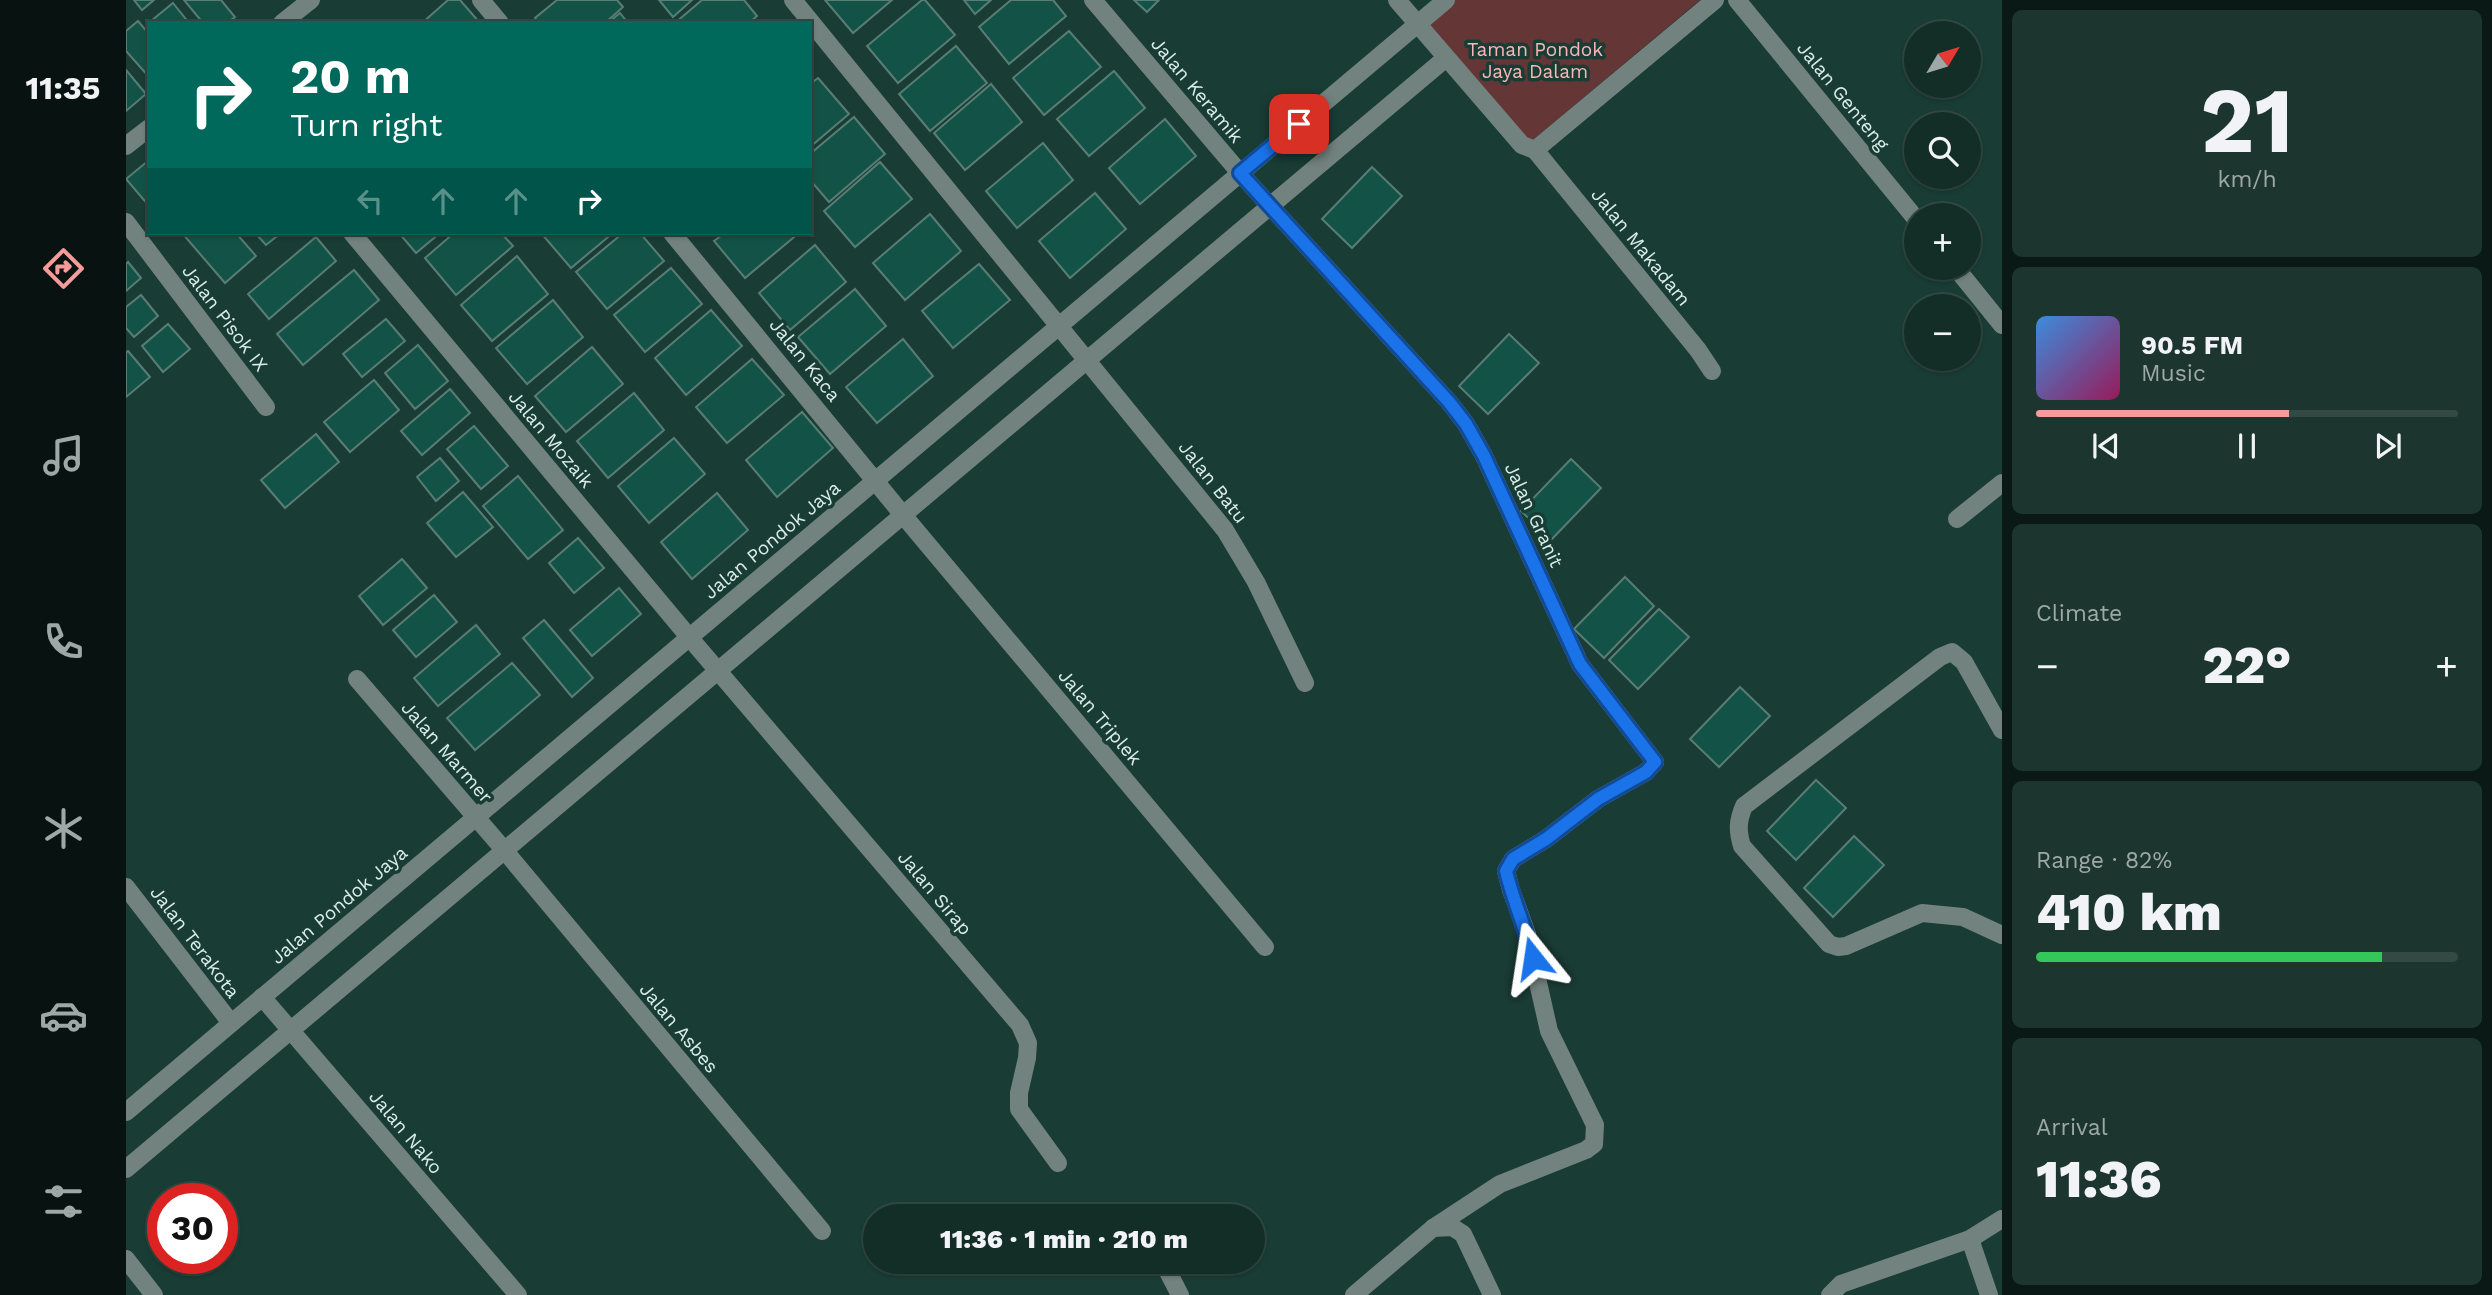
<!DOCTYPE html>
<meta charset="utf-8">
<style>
:root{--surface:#132d27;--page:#1c352f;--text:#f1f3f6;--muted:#9da8a7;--line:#324944;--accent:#f59b9a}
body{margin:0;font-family:"Work Sans",sans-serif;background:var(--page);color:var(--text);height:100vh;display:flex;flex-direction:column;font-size:26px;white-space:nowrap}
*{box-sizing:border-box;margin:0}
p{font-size:23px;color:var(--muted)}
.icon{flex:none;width:38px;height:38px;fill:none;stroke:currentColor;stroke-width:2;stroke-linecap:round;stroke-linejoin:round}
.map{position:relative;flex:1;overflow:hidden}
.details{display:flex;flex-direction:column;gap:10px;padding:10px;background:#0a1915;width:490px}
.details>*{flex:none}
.banner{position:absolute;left:21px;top:21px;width:665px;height:214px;border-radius:0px;box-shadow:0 2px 5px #0004,0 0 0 2px var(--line);background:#00695c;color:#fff;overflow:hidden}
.needle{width:46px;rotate:52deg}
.fabs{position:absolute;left:1778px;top:21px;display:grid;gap:14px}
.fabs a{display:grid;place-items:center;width:77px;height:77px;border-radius:50%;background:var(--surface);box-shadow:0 2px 5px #0004,0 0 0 2px var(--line);font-size:35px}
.speed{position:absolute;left:21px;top:1183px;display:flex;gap:14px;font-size:35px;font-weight:700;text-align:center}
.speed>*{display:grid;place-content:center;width:91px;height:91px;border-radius:50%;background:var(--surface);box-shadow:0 2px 5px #0004,0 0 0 2px var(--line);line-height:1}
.speed .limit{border:10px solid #d22;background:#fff;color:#111}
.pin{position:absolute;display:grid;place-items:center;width:60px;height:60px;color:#fff;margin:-30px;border-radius:14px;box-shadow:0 4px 10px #0006}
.me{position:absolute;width:77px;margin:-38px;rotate:345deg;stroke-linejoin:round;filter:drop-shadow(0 0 5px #0008)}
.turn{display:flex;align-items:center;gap:24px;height:147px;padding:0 28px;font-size:32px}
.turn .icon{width:91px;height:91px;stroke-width:2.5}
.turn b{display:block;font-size:49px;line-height:60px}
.lanes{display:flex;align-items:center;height:66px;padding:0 28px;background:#0003;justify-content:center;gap:35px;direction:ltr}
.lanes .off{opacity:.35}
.big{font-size:52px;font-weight:800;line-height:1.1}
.details .card{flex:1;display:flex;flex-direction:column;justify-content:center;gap:10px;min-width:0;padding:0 24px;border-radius:10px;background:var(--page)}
.details .dial{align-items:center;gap:0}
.dial b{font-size:91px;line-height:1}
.song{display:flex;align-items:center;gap:21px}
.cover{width:84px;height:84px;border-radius:10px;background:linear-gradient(135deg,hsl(210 70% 55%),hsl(330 70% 35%))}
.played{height:7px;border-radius:4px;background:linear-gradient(90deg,var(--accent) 60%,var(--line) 60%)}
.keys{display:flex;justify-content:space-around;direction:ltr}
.heat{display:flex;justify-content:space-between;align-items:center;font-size:38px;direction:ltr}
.charge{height:10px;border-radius:5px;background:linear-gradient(90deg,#34c759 82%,var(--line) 0)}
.trip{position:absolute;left:737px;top:1204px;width:402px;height:70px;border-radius:35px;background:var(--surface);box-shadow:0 2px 5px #0004,0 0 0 2px var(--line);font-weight:800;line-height:70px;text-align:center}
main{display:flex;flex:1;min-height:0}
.menu{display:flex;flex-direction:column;width:126px;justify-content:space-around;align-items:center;background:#081210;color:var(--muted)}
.menu .icon{width:49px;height:49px}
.menu .current{color:var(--accent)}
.menu b{font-size:32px;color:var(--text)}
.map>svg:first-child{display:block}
</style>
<main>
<nav class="menu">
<b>11:35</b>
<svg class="icon current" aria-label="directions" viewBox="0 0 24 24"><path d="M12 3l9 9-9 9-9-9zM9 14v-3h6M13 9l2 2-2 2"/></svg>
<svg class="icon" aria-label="music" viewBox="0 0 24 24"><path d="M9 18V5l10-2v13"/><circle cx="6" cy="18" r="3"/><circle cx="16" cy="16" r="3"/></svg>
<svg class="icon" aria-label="phone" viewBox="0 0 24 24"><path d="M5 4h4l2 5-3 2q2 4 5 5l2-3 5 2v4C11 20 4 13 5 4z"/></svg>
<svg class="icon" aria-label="climate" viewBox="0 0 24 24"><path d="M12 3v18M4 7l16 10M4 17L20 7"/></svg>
<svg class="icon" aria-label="car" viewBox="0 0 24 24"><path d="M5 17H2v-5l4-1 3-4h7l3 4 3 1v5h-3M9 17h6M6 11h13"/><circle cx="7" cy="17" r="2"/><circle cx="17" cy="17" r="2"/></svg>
<svg class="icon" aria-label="filters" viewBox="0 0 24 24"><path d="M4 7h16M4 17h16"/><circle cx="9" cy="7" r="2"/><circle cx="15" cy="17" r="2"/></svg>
</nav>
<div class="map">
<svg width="1876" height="1295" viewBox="0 0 1876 1295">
<rect width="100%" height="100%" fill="#193c34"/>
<!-- green -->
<path fill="#643636" d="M 1328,0 L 1574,0 L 1402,144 L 1298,27 Z"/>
<!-- building -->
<g fill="#135347" stroke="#597d74" stroke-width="2">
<path d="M 8,0 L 28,0 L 16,10 Z"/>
<path d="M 58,0 L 95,0 L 109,17 L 101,23 L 77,23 Z"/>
<path d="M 322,0 L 334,0 L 354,23 L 296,23 Z"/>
<path d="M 431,0 L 491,0 L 497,7 L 479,23 L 413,23 L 409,18 Z"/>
<path d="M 533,0 L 566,0 L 547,17 Z"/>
<path d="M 576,0 L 618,0 L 631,16 L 623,23 L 549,23 Z"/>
<path d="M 699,0 L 766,0 L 727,33 Z"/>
<path d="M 796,0 L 799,0 L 829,35 L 772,83 L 741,46 Z"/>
<path d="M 838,0 L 865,0 L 849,14 Z"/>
<path d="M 885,0 L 927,0 L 940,16 L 883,64 L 853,27 Z"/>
<path d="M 1008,0 L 1033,0 L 1021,12 Z"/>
<path d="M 47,3 L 63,23 L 26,23 L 25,21 Z"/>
<path d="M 494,13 L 502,23 L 482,23 Z"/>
<path d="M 12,21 L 23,34 L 23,77 L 0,51 L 0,31 Z"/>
<path d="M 943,31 L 975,67 L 918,115 L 887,78 Z"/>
<path d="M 830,46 L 861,83 L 804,131 L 773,94 Z"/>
<path d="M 0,70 L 20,94 L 0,111 Z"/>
<path d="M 988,71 L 1019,108 L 963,156 L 931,119 Z"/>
<path d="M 692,78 L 723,114 L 684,147 L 684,84 Z"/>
<path d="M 865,84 L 896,122 L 839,170 L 808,133 Z"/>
<path d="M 728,117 L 759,154 L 703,202 L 684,180 L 684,154 Z"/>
<path d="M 1039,119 L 1070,156 L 1014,204 L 983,168 Z"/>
<path d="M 917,143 L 947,180 L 891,228 L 860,191 Z"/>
<path d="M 23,160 L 23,206 L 0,179 Z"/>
<path d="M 754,162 L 786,199 L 729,247 L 698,211 Z"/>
<path d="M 1246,167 L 1276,196 L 1226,248 L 1196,219 Z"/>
<path d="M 969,193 L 1000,229 L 944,278 L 913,241 Z"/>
<path d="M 804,214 L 835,251 L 779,300 L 747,263 Z"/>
<path d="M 56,233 L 110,233 L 130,256 L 99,283 Z"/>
<path d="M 129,233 L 155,233 L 140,245 Z"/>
<path d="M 273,233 L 314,233 L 290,253 Z"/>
<path d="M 328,233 L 375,233 L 387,246 L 330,295 L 299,258 Z"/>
<path d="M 415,233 L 487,233 L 445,268 Z"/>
<path d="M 497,233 L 514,233 L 538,261 L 481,309 L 450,272 Z"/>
<path d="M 599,233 L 673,233 L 619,278 L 588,241 Z"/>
<path d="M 190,237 L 210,261 L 143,319 L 122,294 Z"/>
<path d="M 689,245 L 720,282 L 664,330 L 633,293 Z"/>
<path d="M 391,256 L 422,294 L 366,341 L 335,305 Z"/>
<path d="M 2,262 L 15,278 L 0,291 L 0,264 Z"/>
<path d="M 853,264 L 884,300 L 827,348 L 796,311 Z"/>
<path d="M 545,268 L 576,304 L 519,352 L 488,315 Z"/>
<path d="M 228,270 L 253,300 L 177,365 L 151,334 Z"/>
<path d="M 729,289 L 760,326 L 704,374 L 672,337 Z"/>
<path d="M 15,295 L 32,316 L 8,337 L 0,328 L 0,307 Z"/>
<path d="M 427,300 L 457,337 L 401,384 L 370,348 Z"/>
<path d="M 585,310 L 616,346 L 560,395 L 529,358 Z"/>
<path d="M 260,319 L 279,341 L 236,377 L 217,354 Z"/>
<path d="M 42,324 L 64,349 L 37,372 L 16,346 Z"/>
<path d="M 1383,334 L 1413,363 L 1362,414 L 1333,386 Z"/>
<path d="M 777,339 L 807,376 L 751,423 L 720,387 Z"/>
<path d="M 292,345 L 322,381 L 289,409 L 259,373 Z"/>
<path d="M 466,347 L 497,384 L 440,432 L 409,396 Z"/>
<path d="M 2,351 L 24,377 L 0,397 L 0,352 Z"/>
<path d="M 626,359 L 658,395 L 601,443 L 570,407 Z"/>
<path d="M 248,380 L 273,410 L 224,452 L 198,422 Z"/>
<path d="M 324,389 L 344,413 L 296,455 L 275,431 Z"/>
<path d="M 508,393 L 538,430 L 482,478 L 451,441 Z"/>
<path d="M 676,412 L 707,448 L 651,497 L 620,460 Z"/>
<path d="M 348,426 L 382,466 L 355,489 L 321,449 Z"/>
<path d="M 190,434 L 213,462 L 159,508 L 135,480 Z"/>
<path d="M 548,438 L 579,474 L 523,523 L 492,486 Z"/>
<path d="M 314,458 L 333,481 L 310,501 L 291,477 Z"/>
<path d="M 1445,459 L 1475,488 L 1425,540 L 1395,511 Z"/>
<path d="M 392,476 L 437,530 L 402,559 L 357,506 Z"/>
<path d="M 337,492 L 367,527 L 330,557 L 301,523 Z"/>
<path d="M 591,493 L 622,530 L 566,579 L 535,542 Z"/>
<path d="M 452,538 L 478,568 L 448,593 L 423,563 Z"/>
<path d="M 276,559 L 301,588 L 257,625 L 233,596 Z"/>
<path d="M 1499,577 L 1528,606 L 1478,658 L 1448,629 Z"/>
<path d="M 493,588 L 515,614 L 466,656 L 444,630 Z"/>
<path d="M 308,595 L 331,622 L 290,657 L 267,630 Z"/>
<path d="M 1533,609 L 1563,637 L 1512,689 L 1483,660 Z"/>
<path d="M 418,620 L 467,678 L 446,697 L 397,638 Z"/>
<path d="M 350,625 L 374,654 L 312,706 L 288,678 Z"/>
<path d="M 386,663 L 414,695 L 349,750 L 321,718 Z"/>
<path d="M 1614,687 L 1644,716 L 1593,767 L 1564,739 Z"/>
<path d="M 1690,780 L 1720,808 L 1670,860 L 1641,831 Z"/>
<path d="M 1728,836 L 1758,865 L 1707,917 L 1678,888 Z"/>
</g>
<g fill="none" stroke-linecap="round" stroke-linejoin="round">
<!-- minor -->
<g stroke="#72827e" stroke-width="18">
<path d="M 355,0 L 374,23"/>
<path d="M 667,0 L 1099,530 L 1130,582 L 1179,683"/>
<path d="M 967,0 L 1114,173 L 1323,402 L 1340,424 L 1358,456 L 1454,664 L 1529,762 L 1520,772 L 1472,799 L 1420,839 L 1387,859 L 1380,871 L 1385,890 L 1401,934 L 1423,1031 L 1469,1125 L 1468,1144 L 1460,1150 L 1374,1184 L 1307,1228 L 1228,1295"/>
<path d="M 1271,0 L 1396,145 L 1409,150 L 1589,0"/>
<path d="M 1611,0 L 1790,219"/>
<path d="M 156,23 L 185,0"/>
<path d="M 0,146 L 23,128"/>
<path d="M 1409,150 L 1572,350 L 1586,371"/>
<path d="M 0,222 L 140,407"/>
<path d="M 226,233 L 563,637 L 894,1025 L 902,1043 L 901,1058 L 893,1093 L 893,1109 L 932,1163"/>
<path d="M 546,233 L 777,515 L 1139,947"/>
<path d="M 1830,268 L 1876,325"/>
<path d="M 1831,519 L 1876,483"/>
<path d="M 231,679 L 379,851 L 696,1231"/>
<path d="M 1876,730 L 1838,662 L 1826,652 L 1814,657 L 1618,806 C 1612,820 1611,830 1616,846 L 1703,944 L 1712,947 L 1720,946 L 1796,913 L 1837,917 L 1876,935"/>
<path d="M 0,887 L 105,1023"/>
<path d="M 136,997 L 392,1295"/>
<path d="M 0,1112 L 1320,0"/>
<path d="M 0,1169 L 1320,58"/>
<path d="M 1012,1215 L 1013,1216"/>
<path d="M 1307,1228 L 1326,1227 L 1337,1234 L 1366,1295"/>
<path d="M 1844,1239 L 1863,1295"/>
<path d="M 0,1259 L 28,1295"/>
<path d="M 1037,1262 L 1054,1295"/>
<path d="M 1704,1295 L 1715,1284 L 1844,1239 L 1876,1219"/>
</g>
</g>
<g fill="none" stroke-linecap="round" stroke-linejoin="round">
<!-- route casing -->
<g stroke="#114b97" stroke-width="18">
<path id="route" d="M 1173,124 L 1114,173 L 1323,402 L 1340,424 L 1358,456 L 1454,664 L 1529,762 L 1520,772 L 1472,799 L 1420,839 L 1387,859 L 1380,871 C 1387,901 1400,928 1407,958"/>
</g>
<!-- route -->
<use href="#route" stroke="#1a73e8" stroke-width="12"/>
</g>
<g text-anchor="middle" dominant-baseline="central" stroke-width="7" stroke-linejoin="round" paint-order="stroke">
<!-- park labels -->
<g font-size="19" fill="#f9b7b6" stroke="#193c34">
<text x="1409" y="49">Taman Pondok<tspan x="1409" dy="22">Jaya Dalam</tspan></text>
</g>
<!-- street labels -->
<g font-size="19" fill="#daede8" stroke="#193c34">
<text transform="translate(1071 90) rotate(50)">Jalan Keramik</text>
<text transform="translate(1717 96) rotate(51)">Jalan Genteng</text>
<text transform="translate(1515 247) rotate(51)">Jalan Makadam</text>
<text transform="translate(99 318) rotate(53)">Jalan Pisok IX</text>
<text transform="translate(679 360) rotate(51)">Jalan Kaca</text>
<text transform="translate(425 439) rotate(50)">Jalan Mozaik</text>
<text transform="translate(1087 482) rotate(52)">Jalan Batu</text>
<text transform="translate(1408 515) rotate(65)">Jalan Granit</text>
<text transform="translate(646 540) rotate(-40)">Jalan Pondok Jaya</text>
<text transform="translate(974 717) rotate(50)">Jalan Triplek</text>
<text transform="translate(321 752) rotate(49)">Jalan Marmer</text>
<text transform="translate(809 893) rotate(50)">Jalan Sirap</text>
<text transform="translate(213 905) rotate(-40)">Jalan Pondok Jaya</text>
<text transform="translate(69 942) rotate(53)">Jalan Terakota</text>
<text transform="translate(553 1028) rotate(50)">Jalan Asbes</text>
<text transform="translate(280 1132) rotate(50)">Jalan Nako</text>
</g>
</g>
</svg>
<div class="fabs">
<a><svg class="needle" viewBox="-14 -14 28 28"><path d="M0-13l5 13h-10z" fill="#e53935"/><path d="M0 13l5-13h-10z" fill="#9da8a7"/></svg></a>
<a><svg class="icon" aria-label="search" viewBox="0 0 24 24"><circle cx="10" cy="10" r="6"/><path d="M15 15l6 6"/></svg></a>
<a>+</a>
<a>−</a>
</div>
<div class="speed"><div class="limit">30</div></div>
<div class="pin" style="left:1173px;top:124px;background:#d93025"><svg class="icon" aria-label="arrive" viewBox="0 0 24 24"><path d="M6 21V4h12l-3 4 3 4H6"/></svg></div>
<svg class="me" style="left:1407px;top:958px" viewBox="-20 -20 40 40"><path d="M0-17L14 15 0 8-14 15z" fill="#1a73e8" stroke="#fff" stroke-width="4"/></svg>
<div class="trip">11:36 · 1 min · 210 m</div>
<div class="banner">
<div class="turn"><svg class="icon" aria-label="right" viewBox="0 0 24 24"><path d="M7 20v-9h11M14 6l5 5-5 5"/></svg><div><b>20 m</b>Turn right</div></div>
<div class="lanes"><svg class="icon off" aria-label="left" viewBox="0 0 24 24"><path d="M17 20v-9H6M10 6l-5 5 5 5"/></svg><svg class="icon off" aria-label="ahead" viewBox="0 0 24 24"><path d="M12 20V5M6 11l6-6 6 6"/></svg><svg class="icon off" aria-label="ahead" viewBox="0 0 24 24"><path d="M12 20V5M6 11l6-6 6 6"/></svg><svg class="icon" aria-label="right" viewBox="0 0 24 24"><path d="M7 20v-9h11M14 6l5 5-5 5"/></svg></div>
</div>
</div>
<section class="details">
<div class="card dial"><b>21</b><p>km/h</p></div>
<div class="card">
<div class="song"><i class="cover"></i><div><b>90.5 FM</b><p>Music</p></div></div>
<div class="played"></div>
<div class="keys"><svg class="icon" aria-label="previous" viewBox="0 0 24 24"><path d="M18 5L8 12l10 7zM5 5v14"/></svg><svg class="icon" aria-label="pause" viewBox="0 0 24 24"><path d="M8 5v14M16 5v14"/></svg><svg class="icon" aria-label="next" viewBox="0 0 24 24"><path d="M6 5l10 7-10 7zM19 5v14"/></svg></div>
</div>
<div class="card"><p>Climate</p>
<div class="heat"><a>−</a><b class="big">22°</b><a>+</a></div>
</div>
<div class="card"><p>Range · 82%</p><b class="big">410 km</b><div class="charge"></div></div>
<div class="card"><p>Arrival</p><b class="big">11:36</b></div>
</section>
</main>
